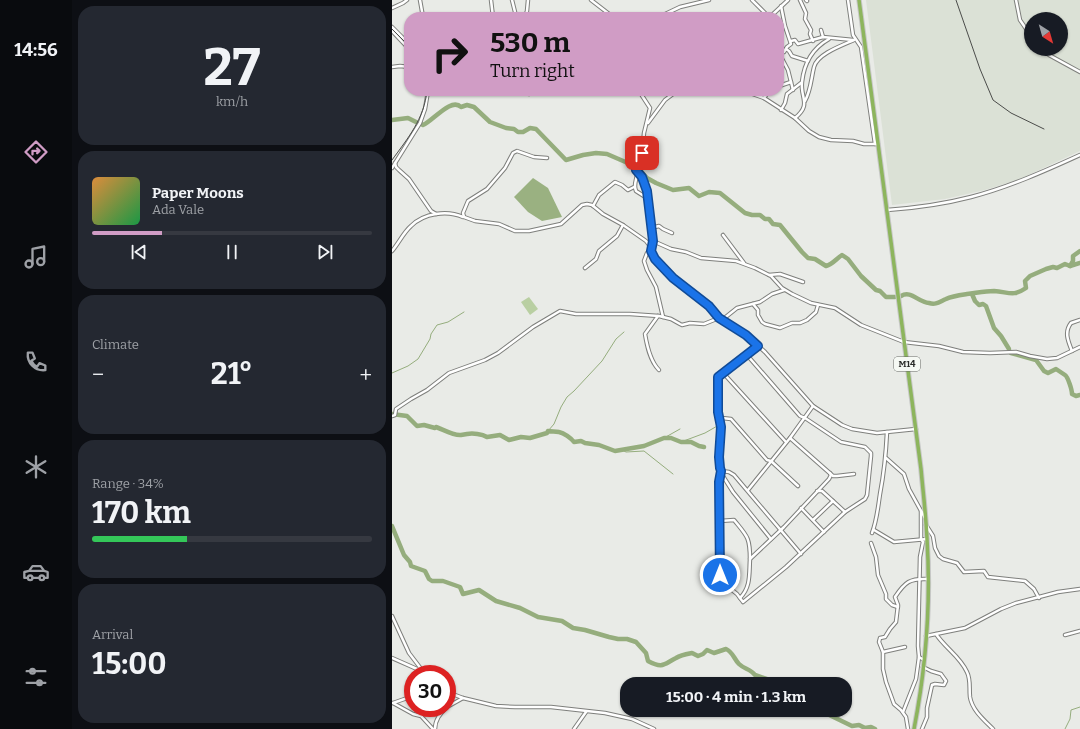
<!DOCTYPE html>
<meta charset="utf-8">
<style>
:root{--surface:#171b24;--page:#242831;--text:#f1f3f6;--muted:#9ea1a6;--line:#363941;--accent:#d09cc5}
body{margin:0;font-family:Bitter,serif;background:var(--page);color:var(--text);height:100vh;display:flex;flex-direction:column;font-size:15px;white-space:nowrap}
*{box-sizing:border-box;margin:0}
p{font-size:13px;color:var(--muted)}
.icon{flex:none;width:22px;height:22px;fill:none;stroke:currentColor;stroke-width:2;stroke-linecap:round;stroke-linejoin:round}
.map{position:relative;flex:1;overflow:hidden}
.side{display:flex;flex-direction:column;gap:6px;padding:6px;background:#0d0f14;width:320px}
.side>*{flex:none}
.top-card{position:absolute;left:12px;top:12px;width:380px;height:84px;border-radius:16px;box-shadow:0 1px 3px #0004;background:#d09cc5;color:#111;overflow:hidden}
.needle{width:26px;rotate:143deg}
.controls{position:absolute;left:632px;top:12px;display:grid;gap:8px}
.controls a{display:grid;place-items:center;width:44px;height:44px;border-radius:50%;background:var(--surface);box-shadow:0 1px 3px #0004;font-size:20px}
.speed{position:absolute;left:12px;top:665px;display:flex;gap:8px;font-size:20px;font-weight:700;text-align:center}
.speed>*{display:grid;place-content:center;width:52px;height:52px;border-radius:50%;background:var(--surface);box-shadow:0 1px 3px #0004;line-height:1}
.speed .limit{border:6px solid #d22;background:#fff;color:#111}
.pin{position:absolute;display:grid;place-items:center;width:34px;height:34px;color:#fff;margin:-17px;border-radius:8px;box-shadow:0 2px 6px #0006}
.me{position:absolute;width:44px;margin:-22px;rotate:0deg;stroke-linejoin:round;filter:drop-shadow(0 0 3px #0008)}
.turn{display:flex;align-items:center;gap:14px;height:84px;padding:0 20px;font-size:18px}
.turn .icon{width:52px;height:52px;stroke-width:2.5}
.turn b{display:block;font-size:28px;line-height:34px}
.big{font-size:30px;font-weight:700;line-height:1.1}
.side .widget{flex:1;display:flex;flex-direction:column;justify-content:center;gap:6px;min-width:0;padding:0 14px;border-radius:16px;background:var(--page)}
.side .dial{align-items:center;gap:0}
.dial b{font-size:52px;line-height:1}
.song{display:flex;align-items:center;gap:12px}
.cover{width:48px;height:48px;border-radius:6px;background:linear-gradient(135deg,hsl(30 70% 55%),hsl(140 70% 35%))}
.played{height:4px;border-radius:2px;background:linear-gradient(90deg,var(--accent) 25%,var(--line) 25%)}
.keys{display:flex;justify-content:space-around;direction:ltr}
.heat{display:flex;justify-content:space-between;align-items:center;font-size:22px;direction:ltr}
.charge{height:6px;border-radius:3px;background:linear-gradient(90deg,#34c759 34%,var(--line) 0)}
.trip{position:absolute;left:228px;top:677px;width:232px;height:40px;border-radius:16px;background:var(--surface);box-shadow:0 1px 3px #0004;font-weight:700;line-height:40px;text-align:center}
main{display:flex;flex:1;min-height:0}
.tabs{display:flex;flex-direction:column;width:72px;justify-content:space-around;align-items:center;background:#090b0e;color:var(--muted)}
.tabs .icon{width:28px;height:28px}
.tabs .on{color:var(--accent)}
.tabs b{font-size:18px;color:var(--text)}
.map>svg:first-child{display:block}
</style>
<main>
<nav class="tabs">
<b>14:56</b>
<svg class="icon on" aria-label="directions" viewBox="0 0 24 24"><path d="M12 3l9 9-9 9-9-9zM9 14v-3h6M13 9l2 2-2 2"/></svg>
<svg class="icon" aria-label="music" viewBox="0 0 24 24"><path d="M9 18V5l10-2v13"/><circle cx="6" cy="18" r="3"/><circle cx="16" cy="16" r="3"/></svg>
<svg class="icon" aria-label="phone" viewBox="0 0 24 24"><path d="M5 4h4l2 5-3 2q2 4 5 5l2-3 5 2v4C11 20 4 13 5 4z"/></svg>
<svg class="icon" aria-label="climate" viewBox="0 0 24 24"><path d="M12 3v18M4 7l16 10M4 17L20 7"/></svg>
<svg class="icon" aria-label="car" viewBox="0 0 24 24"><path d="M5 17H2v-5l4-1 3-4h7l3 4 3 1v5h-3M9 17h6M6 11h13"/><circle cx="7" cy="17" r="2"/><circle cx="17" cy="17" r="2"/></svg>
<svg class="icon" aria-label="filters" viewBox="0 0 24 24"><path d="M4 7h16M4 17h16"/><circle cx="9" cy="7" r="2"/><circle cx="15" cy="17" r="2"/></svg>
</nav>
<section class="side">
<div class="widget dial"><b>27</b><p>km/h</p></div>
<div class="widget">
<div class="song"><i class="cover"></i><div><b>Paper Moons</b><p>Ada Vale</p></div></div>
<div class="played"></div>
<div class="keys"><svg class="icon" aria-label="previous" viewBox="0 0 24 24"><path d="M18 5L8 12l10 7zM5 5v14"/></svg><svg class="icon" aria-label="pause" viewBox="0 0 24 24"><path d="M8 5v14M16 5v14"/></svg><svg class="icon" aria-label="next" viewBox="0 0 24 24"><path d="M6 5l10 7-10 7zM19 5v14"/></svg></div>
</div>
<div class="widget"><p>Climate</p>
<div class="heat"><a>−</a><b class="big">21°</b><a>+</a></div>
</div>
<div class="widget"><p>Range · 34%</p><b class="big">170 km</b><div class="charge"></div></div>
<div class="widget"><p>Arrival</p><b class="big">15:00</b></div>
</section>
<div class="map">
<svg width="688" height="729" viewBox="0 0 688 729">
<rect width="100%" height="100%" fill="#e9ebe7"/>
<!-- built -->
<path fill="#dbe1d6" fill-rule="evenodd" d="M 474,0 L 688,0 L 688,151 L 628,179 L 593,190 L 553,199 L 500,205 ZM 639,19 L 669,19 L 669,49 L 639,49 Z"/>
<!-- green -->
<path fill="#b9cfa2" d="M 137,297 L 146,309 L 138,315 L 129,302 Z"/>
<!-- forest -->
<path fill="#9ab181" d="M 141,178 L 156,188 L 170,217 L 150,221 L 136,212 L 122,197 Z"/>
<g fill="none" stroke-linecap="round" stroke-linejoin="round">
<!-- stream -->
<g stroke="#95ad7d" stroke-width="1">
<path d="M 0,373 L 16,366 L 26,359 L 38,339 L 39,334 L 45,325 L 56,322 L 72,312"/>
<path d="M 156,431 L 162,424 L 169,407 L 175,397 L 182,391 L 210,361 L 224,339 L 232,332"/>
<path d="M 272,438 L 288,429"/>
<path d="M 289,442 L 313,433 L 327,425"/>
<path d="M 230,450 L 234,452 L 252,451 L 281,474"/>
<path d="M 673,729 L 678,719 L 679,710 L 688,707"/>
</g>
<!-- river -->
<g stroke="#95ad7d" stroke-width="4.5">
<path d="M 0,120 L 16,118 L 24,122"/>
<path d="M 29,124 L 31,125 C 41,121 59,97 69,107 L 75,105 L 82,107 L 98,122 L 114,128 L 122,129 L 126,132 L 131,132 L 138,128 L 144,129 L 174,160 L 191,155 L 204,153 L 215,154 L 245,167 L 255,178 L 264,183 L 281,190 L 297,188 L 307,196 L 317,192 L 328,193 L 353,213 L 360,215 L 368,215 L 373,219 L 377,219 L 381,224 L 388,225 L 410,252 L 416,258 L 423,259 L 434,266 C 441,264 444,259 450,255 L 456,259 L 469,276 L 484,290 L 488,291 L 494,297 L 503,297"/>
<path d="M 678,266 L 681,261 L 681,256 L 688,251"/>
<path d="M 580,294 L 583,301 L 587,305 L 591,304 L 594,306 L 602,328 L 609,336 L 617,349"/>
<path d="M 509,296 C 519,290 526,302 537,303 C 544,305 547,302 554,299 C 560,296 568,295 575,294 C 584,293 593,291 602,291 C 617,292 621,297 634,288 L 633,281 L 638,276 L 654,269 L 661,267 L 665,268 L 673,264 L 678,266 L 688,263"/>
<path d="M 619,353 L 644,360 L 652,371 L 656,373 L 664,369 C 667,371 670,373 673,375 C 676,377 680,390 680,394 L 684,396 L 688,395"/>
<path d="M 0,414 L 15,416 L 25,426 L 32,425 L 43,428 L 44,427 C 50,429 62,436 69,435 C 69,435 75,434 75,434 C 81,433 90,434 95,437 L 108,435 L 117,440 L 129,437 L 138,438 L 155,433 L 156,431 C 160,432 163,431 167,432 C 172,433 179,438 182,442 L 189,441 L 193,443 L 207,445 L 223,451 L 252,446 L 272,438 L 279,438 L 289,442 L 299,442 L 307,446 L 312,447"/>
<path d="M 0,526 L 12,555 L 18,562 L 19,566 L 33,571 L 37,579 L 40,581 L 51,581 L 68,587 L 71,594 L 87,590 L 104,601 L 128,608 L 146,617 L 170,621 L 181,628 L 193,630 L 217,637 L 226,639 L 235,639 L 244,642 L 254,653 L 256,661 C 271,669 272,664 284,658 C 289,655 295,654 300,653 L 306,656 L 311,654 L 315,650 L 322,653 L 334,649 C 341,652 342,659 347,664 C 352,669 359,669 363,675 L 389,684"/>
<path d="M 427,710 L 460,726 L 467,725 L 473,728 L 479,727 L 483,729"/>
</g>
<!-- minor casing -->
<g stroke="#7e7f7c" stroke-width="4.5">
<g id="minor">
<path d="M 28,0 L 31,17"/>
<path d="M 99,0 L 101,17"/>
<path d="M 120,0 L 123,12 L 121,17"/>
<path d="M 199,0 L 221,17"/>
<path d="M 360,0 L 374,14 L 379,15"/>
<path d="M 408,0 L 414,13 L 413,19 L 419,30 L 418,34 L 421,41"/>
<path d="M 414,0 L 415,1"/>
<path d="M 456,0 L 461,35 L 469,47 L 483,144"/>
<path d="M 624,0 L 628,20 L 639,36"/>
<path d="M 0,8 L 11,3 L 15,0"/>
<path d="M 133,17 L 135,11 L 136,0"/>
<path d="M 267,17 L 288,7 L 317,0"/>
<path d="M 378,17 L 396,0"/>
<path d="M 0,27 L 17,44"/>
<path d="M 429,30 L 431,37"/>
<path d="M 0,31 L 17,49"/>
<path d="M 399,41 L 403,40 L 406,44 L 431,37 L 461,40"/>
<path d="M 394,49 L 397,51 L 400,56 L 416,61"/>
<path d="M 649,49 L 657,55 L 688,72"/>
<path d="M 387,53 L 392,52 L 395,47 L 399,44 L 393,26 L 389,6"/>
<path d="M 387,53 L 396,70 L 401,90"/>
<path d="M 0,67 L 8,66 L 17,67"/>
<path d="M 387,86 L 399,82"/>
<path d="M 136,91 L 137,94"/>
<path d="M 247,91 L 258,108 L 252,133 L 250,155 L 244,170 L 251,179 L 255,191 L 261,241 L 259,251 L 255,253 L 252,261 L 255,270 L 264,287 L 271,317"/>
<path d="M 352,91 L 372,98 L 403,118 L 417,131 L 427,137 L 439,140 L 461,141 L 472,144 L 486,144"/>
<path d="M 372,98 L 377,91"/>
<path d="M 413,101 C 419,90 419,79 422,67 C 425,54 451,45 462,40"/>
<path d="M 389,110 L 393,103 L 395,94 L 409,83"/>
<path d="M 403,118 C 420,104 408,98 410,82 C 412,63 421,48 437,39"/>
<path d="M 256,123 L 273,100 L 285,91"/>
<path d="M 155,158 L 142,157 L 125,151 L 121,153 L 113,168 L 95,189 L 76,201 L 71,213 L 72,217 L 83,221 L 107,224 L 123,231 L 137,231 L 169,224 L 190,205 L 195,204 L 200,205 L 211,214 L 231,225 L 254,241 L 257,245 L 263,259 L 276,273 L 317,306 L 327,318 L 342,327 L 362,342 L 373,352 L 421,406 L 450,425 L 460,429 L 485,433 L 524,429"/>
<path d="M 3,163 L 4,167 L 7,170 L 17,179 L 39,211 L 44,214"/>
<path d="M 0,168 L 28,123 L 33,109 L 36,91"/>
<path d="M 245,173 C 245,180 241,184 244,191 L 255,198"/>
<path d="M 201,206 L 207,195 L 223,182 L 230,185 L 236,190 L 242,187"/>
<path d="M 495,210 C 523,208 552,204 579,197 C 617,187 653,171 688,155"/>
<path d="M 259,228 L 267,226 L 271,229 L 280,233"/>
<path d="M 331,235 L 352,263"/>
<path d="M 261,241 L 279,249 L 294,252 L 309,258 L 344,261 L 363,268 L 379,276 L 390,288 L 400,294 L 419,303 L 443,308 L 469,325 L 512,342 L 547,346 L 571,352 L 598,353 L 624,352 L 638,356 L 655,359 L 665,358 L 688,347"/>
<path d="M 0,251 C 7,243 11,233 19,226 C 32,213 55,210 71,217"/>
<path d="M 193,268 L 204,259 L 207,251 L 225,236 L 231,225"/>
<path d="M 377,275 L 388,274 L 411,282"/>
<path d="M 361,304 L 366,310 L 366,315 L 370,322 L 373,324 L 388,328 L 400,323 L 408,323 L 415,320 L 424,312 L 426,305"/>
<path d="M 266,316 L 253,334 C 255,346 258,361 267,370"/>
<path d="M 330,320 L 345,308 L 368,302 L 380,294 L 392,290"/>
<path d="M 366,346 L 326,377 L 326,412 L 329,427 L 327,457 L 327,468 L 330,471 L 337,472 L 342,475 L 409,554"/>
<path d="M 680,351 C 676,341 672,332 679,323 L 688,320"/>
<path d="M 355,355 L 408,416 L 413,418 L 449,442 L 473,447 L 479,453 L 479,456 L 475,495 L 473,499 L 453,512 L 394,567 L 351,602 L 348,598 C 359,587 357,574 358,559 L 392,527 L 437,479 L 439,475 L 438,473"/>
<path d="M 332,372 L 333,375 L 394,442"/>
<path d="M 0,416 L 3,415 L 4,409 L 19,399 L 35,390 L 57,373 L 93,360 L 106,353 L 141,327 L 168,311 L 184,314 L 238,314 L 267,316 L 279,319 L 288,324 L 290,325 L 298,323 L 312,324 L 327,318"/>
<path d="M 328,422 L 330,418 L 339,419 L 375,460 L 379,461 L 406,486"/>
<path d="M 398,438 L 441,476 L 445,476 L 462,474"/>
<path d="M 494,458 L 512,474 L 517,489 L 533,518"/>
<path d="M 329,471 L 327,482 L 328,578 L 329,581 L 345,594 L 348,598"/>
<path d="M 329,473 L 341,492 L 379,539"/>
<path d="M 356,490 L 398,438 L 421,406"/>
<path d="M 425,491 L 430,491 L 453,512"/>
<path d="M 409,508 L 432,532"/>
<path d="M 529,511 L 529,539 L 531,542 L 528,557 L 526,646 L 527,657 L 532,660"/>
<path d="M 421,520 L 441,501"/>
<path d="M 328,521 L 342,520 C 355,536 358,537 358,559"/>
<path d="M 534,525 L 541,536 L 543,548 L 547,556 L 551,559 L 565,563 L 572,572 L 592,571 L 596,577 L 633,581 L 642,589 L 647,598"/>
<path d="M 482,530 L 502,542 L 535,539"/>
<path d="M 480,533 C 485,520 486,507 488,494 C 492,473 494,453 495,432"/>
<path d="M 479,543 L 484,557 L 486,575 L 494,594 L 494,599 L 500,605 L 506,607"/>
<path d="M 0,616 L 17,653 L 33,674"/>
<path d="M 544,634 C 553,648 568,656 575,672 C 579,680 577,688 578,697 C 580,710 592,720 601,729"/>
<path d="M 673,635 L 688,631"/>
<path d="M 534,636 L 573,628 L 609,609 L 624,603 L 666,592 L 688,589"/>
<path d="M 491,652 L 513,647"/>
<path d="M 0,658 L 25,669 L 28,669"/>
<path d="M 55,692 L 71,698 L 104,706 L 123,707 L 159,707 L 213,713 L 240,719 L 262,729"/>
<path d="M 1,703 L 21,714 L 29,716 L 41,729"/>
<path d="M 1,703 L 21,696"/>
<path d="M 55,707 L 71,698"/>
<path d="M 511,712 L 524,679 L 527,657"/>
<path d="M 43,729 C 43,720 48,714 54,708"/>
<path d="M 182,729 L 194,712"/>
<path d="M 516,729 L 514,717 L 509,710 L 502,704 L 494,682 L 491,669 L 491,652 L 487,642 L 488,638 L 493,637 L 498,629 L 504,622 L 506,605 L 503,597 C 513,582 518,578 536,579"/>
<path d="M 530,729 L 535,717 L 535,708 L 540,685 L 543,684 L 552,685 L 554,681 L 549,674 L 539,671 L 531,667"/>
</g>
</g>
<!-- highway casing -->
<g stroke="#c7c8c7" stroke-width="5.5">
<path id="highway" d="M 467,0 L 529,469 C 531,492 534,515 535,539 C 539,602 534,667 522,729"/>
</g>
<!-- minor -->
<use href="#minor" stroke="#fff" stroke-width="2.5"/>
<!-- highway -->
<use href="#highway" stroke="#8db55d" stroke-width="3.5"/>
<!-- rail -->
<g stroke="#4b4c4a" stroke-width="1">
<path d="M 564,0 L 588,69 L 601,100 L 619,113 L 652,129"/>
<path d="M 0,29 L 17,46"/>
<path d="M 0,160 C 16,138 32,119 35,91"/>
</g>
</g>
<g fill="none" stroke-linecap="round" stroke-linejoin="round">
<!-- route casing -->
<g stroke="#114b97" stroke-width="10">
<path id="route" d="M 250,153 L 244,170 L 250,177 L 255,191 L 261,241 L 259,251 L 263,259 L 281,278 L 317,306 L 327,318 L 354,335 L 366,346 L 326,377 L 326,412 L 329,427 L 327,457 L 328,468 L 329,471 L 327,482 L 328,575"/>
</g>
<!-- route -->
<use href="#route" stroke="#1a73e8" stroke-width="7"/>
</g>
<g text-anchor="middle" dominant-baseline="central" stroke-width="4" stroke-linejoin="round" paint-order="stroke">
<!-- shield labels -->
<rect fill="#f6f9f4" stroke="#666865" stroke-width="1" x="502" y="357" width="26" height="14" rx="3"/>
<g font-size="9" font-weight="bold" fill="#292a28">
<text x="515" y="364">M14</text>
</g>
</g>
</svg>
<div class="controls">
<a><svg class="needle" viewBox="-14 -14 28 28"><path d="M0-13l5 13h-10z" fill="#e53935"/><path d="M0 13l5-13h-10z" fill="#9ea1a6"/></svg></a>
</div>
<div class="speed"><div class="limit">30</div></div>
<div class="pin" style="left:250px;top:153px;background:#d93025"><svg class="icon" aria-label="arrive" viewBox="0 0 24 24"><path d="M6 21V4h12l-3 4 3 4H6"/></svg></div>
<svg class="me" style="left:328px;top:575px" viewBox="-20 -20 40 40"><circle r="17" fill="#1a73e8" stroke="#fff" stroke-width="3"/><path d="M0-11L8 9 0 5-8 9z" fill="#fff"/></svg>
<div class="trip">15:00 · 4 min · 1.3 km</div>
<div class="top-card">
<div class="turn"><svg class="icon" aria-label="right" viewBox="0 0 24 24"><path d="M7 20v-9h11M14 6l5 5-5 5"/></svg><div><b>530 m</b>Turn right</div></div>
</div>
</div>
</main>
